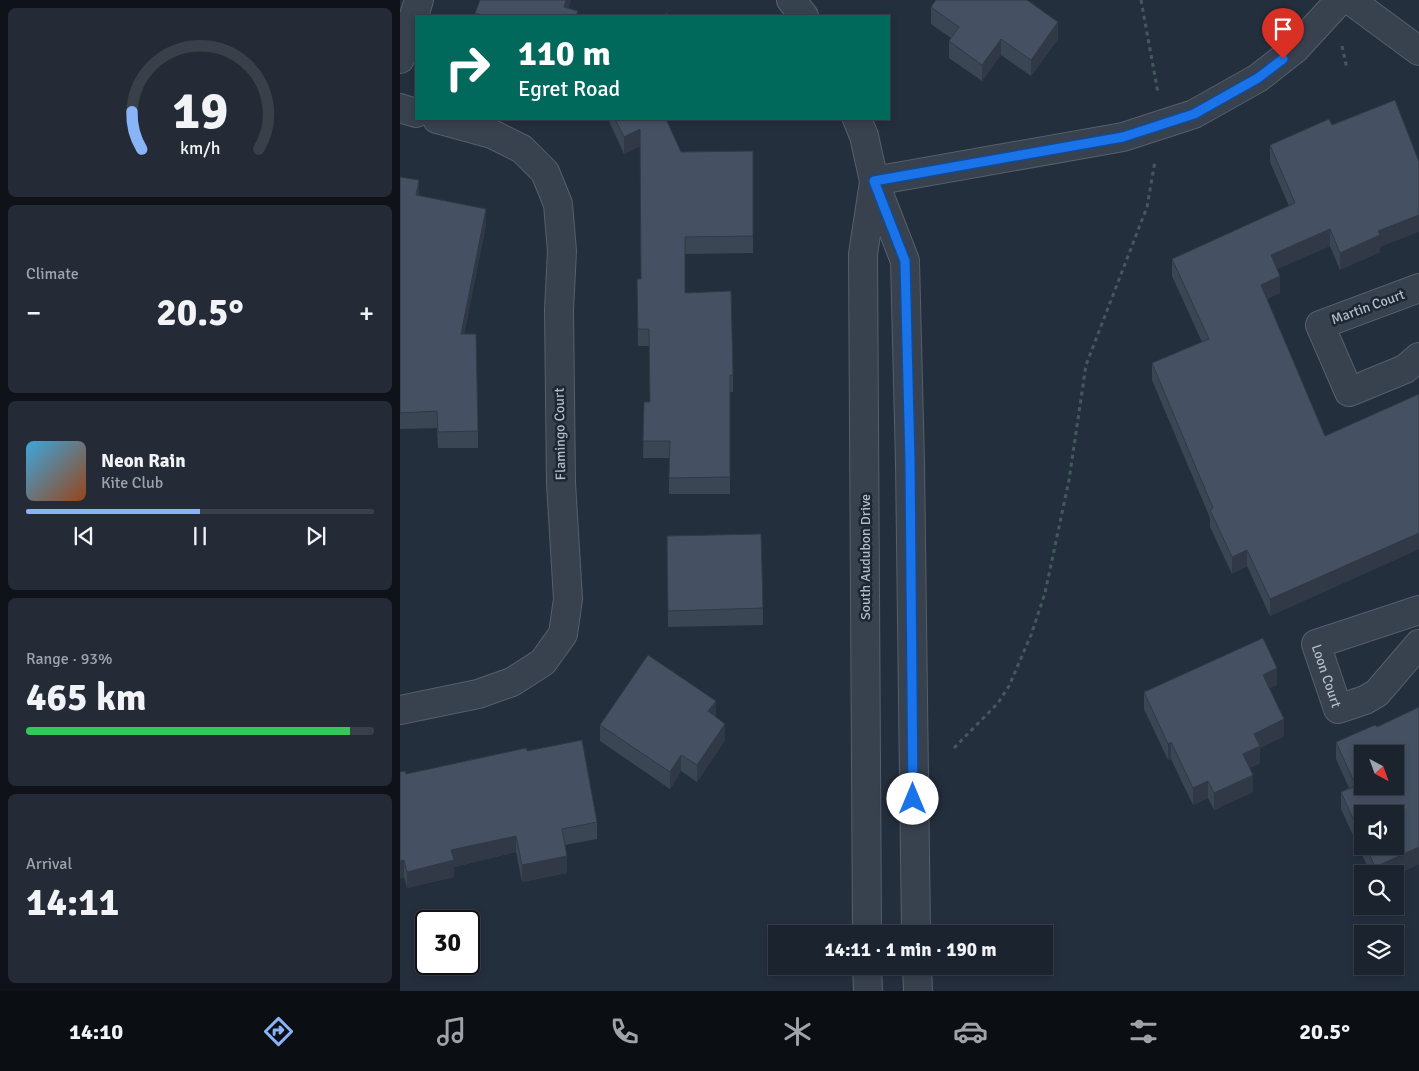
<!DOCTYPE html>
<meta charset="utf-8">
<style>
:root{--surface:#1b232e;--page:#242b36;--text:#f1f3f6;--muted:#a0a4aa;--line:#39404a;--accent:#8ab4f8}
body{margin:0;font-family:Signika,sans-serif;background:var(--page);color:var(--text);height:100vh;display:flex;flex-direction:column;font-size:19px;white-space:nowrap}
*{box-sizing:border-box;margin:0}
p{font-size:16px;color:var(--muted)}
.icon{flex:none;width:28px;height:28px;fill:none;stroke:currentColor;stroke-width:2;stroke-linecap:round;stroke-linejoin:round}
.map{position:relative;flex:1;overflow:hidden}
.side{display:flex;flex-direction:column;gap:8px;padding:8px;background:#0f1319;width:400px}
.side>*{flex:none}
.hud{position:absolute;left:15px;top:15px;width:475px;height:105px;border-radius:0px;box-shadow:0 2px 8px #0003,0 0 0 1px var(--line);background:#00695c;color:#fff;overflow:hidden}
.needle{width:32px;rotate:139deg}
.controls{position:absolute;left:954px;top:745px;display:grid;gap:10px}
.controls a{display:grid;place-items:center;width:50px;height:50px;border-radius:0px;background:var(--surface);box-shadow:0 2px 8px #0003,0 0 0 1px var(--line);font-size:25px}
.speed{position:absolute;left:15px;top:910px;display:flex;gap:10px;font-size:25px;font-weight:700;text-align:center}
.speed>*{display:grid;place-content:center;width:65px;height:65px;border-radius:50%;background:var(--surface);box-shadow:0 2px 8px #0003,0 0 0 1px var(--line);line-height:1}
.speed .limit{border:2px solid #111;border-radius:8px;background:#fff;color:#111}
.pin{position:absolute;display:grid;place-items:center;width:42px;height:42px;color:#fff;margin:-51px -21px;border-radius:50% 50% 50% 0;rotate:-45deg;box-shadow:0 0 5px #0007}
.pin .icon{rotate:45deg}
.me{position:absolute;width:55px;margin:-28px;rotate:0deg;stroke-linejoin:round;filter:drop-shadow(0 0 4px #0008)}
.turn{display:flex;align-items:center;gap:18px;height:105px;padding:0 20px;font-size:22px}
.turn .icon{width:65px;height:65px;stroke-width:2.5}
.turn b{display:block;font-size:35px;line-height:42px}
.big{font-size:38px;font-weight:700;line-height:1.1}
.side .tile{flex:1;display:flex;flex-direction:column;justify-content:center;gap:8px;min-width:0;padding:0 18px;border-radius:8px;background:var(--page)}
.side .dial{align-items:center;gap:0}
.dial svg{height:130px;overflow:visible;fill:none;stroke:var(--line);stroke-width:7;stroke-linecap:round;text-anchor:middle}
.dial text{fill:var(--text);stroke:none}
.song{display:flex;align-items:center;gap:15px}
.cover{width:60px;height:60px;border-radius:8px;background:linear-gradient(135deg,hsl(200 70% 55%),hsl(20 70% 35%))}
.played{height:5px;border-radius:2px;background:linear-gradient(90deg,var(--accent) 50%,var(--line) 50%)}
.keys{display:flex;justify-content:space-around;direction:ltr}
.heat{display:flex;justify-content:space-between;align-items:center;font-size:28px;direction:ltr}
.charge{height:8px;border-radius:4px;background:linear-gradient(90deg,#34c759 93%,var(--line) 0)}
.trip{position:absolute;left:368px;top:925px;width:285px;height:50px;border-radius:0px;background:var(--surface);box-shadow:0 2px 8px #0003,0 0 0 1px var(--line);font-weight:700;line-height:50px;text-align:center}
.menu{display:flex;height:80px;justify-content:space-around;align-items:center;background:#0b0e12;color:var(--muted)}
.menu .icon{width:35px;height:35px}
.menu .active{color:var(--accent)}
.menu b{font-size:22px;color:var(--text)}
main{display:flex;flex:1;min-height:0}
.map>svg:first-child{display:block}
</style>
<main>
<section class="side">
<div class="tile dial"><svg viewBox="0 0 100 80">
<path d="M14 69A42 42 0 1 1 86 69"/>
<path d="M14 69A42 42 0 0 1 8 46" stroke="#8ab4f8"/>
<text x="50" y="56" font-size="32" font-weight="700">19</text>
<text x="50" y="72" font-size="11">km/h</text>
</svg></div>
<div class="tile"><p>Climate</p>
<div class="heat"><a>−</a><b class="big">20.5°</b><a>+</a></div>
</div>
<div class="tile">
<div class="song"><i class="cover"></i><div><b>Neon Rain</b><p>Kite Club</p></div></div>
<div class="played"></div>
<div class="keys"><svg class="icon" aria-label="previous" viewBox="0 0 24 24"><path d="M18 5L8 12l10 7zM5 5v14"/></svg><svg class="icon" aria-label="pause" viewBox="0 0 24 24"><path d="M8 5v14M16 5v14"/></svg><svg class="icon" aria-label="next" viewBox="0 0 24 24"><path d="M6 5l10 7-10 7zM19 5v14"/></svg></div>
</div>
<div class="tile"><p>Range · 93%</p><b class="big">465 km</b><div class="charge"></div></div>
<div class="tile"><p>Arrival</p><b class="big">14:11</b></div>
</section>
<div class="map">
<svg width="1019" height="991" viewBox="0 0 1019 991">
<rect width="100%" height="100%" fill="#242f3e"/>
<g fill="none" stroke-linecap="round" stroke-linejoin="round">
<!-- minor casing -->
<g stroke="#565f6c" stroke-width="30">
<g id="minor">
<path d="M 391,0 L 404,16"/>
<path d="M 950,0 L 1019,51"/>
<path d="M 0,59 L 19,0"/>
<path d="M 0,108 L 16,113"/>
<path d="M 457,119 L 464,136 L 474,181 L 505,261 L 510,463 L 516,934"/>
<path d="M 474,181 L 723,137 L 794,114 L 858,78 L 895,49 L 940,0"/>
<path d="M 1019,288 L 920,325 L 949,392 L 1005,369 L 1019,357"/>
<path id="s1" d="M 1019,610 L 916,644 L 938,709 L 965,700 L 977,693 L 1019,644"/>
<path d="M 0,710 L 78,694 L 112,682 L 143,662 L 163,634 L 168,599 L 161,483 L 159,310 L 162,251 L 158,204 L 145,172 L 122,149 L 92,134 L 37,119"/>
<path d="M 467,934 L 463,254 L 474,182"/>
<path d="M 467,966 L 468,991"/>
<path d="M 517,966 L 518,991"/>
</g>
</g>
<!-- path -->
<g stroke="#44595c" stroke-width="3" stroke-dasharray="4 4" stroke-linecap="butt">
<path d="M 741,0 L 758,93"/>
<path d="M 942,46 L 947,69"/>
<path d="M 554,748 L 598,703 L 609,686 L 631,635 L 645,593 L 669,480 L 686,365 L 747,207 L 755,161"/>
</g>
<!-- minor -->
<use href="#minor" stroke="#38414e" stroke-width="28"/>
</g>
<!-- wall -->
<g fill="#3b4654" fill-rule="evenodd">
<path d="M 531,7 L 658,39 L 631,76 L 601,55 L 582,81 L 549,58 L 549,41 L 551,38 L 531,24 Z"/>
<path d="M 169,9 L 178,16 L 75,16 L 75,13 Z"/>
<path d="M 208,119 L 269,119 L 266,120 L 281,152 L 353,151 L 353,253 L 285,254 L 285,293 L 333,375 L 333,392 L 330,392 L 330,494 L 269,494 L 269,458 L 243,458 L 244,402 L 250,402 L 249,346 L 238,346 L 237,279 L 241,279 L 240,146 L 224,154 Z"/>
<path d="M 870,145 L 980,247 L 980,252 L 940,270 L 930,246 L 877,269 L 880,293 L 867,299 L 925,436 L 1019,394 L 1019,549 L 870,616 L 847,566 L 832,574 L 810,527 L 810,518 L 752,380 L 752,363 L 802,342 L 772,276 L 772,259 L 889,206 L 870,162 Z"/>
<path d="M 0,177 L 19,196 L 86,225 L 64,334 L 78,431 L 78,448 L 38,448 L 37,428 L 0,429 Z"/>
<path d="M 267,536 L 363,608 L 363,625 L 268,627 Z"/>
<path d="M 877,685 L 869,688 L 884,736 L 860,748 L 860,763 L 850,768 L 853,792 L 814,810 L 808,798 L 793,805 L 771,759 L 768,760 L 744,709 L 744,692 Z"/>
<path d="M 1019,707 L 1019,864 L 995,875 L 995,874 L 971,874 L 941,809 L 941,792 L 949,788 L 936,759 L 936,742 L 977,727 ZM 962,814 L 995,846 L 962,846 Z"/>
<path d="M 316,717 L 325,740 L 297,782 L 281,771 L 270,789 L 200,741 L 200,725 Z"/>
<path d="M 127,751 L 197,822 L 197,839 L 165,845 L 167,873 L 122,882 L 116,852 L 54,867 L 54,877 L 7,888 L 4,877 L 0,878 L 0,772 L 6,774 Z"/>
</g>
<!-- shaded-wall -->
<g fill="#303945">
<path d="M 166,0 L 171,0 L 166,16 L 164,7 Z"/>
<path d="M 658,22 L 658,39 L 631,76 L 631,60 Z"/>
<path d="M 601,39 L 601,55 L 582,81 L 582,65 Z"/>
<path d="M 240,129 L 240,146 L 224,154 L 224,137 Z"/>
<path d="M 19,180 L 19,197 L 16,195 Z"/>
<path d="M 86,209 L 86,225 L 61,351 L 61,334 Z"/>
<path d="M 1019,215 L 1019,232 L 980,247 L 980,252 L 940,270 L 940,253 L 978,231 Z"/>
<path d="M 930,229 L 930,246 L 871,272 L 871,255 Z"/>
<path d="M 880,276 L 880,293 L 861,301 L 861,285 Z"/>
<path d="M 1019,533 L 1019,549 L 870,616 L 870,599 Z"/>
<path d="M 847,550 L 847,566 L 832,574 L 832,557 Z"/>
<path d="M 877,668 L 877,685 L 863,691 L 863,675 Z"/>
<path d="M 316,701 L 316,718 L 308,711 Z"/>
<path d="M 884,719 L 884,736 L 860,748 L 860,763 L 843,771 L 843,754 L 854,734 Z"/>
<path d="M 325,724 L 325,740 L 297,782 L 297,765 Z"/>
<path d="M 771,742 L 771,759 L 768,760 L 768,744 Z"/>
<path d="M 281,755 L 281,771 L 270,789 L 270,772 Z"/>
<path d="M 853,775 L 853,792 L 814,810 L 814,793 Z"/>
<path d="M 808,781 L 808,798 L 793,805 L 793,788 Z"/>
<path d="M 116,836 L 116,852 L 54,867 L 54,877 L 7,888 L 7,872 L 51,850 Z"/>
<path d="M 1019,847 L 1019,864 L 995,875 L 995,874 L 975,874 L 975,867 Z"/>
<path d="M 167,856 L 167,873 L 122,882 L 122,865 Z"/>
<path d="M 4,860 L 4,877 L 0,878 L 0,861 Z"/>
</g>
<!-- building -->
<g fill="#455162" stroke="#303945" fill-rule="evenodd">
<path d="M 80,0 L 166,0 L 164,7 L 178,11 L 176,16 L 86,16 L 75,13 Z"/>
<path d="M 536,0 L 627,0 L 658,22 L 631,60 L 601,39 L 582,65 L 549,41 L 559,27 L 531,7 Z"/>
<path d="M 267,13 L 269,16 L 261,16 Z"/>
<path d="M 995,100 L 1019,162 L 1019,215 L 978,231 L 980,235 L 940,253 L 930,229 L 871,255 L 880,276 L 861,285 L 925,436 L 1019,394 L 1019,533 L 870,599 L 847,550 L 832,557 L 810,510 L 813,508 L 752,363 L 809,339 L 772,259 L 895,203 L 870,145 L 929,119 L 932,125 Z"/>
<path d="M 215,119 L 266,119 L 281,152 L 353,151 L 353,236 L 285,237 L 285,293 L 331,291 L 333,375 L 330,375 L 330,477 L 269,478 L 270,441 L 243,441 L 244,402 L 250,402 L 249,329 L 238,329 L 237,279 L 241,279 L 240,129 L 224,137 Z"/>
<path d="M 0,177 L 19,180 L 16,195 L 86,209 L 61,334 L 76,334 L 78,431 L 38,432 L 37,411 L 0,413 Z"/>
<path d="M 361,534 L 363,608 L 268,611 L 267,536 Z"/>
<path d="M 863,638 L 877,668 L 863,675 L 884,719 L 854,734 L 860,746 L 843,754 L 853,775 L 814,793 L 808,781 L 793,788 L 771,742 L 768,744 L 744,692 Z"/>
<path d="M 248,655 L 316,701 L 308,711 L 325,724 L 297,765 L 281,755 L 270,772 L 200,725 Z"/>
<path d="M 1019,707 L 1019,847 L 975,867 L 966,846 L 995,846 L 995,814 L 962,814 L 962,839 L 941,792 L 956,786 L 936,742 L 975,725 L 977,727 ZM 962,754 L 995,754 L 995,786 L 962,786 Z"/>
<path d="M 182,740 L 197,822 L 162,829 L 167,856 L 122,865 L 116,836 L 51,850 L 54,860 L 7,872 L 4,860 L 0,861 L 0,772 L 5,771 L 6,774 L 126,748 L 127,751 Z"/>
</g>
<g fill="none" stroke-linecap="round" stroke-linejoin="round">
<!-- route casing -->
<g stroke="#114b97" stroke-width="12">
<path id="route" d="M 513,799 L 510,462 L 505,261 L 474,181 L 723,137 L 794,114 L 858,78 L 883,59"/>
</g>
<!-- route -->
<use href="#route" stroke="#1a73e8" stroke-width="9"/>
</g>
<g text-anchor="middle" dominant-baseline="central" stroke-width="5" stroke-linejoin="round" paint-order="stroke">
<!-- street labels -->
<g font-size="14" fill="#b4bcc9" stroke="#1d2633">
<text transform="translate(968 307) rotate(-20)">Martin Court</text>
<text transform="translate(160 434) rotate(-91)">Flamingo Court</text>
<text transform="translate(465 557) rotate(-90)">South Audubon Drive</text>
<text stroke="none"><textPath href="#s1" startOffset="142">Loon Court</textPath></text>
</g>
</g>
</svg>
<div class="controls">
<a><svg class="needle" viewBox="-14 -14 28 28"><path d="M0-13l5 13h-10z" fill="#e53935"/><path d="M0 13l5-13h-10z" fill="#a0a4aa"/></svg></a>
<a><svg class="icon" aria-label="sound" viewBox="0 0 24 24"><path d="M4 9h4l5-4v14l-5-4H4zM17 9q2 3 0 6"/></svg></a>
<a><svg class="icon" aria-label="search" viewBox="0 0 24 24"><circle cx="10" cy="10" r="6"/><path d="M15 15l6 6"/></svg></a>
<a><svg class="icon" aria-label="layers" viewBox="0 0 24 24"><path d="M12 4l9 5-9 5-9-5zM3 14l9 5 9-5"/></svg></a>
</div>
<div class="speed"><div class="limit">30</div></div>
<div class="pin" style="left:883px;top:59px;background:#d93025"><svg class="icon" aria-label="arrive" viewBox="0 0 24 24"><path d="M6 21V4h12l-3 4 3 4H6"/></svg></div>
<svg class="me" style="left:513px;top:799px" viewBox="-20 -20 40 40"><circle r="19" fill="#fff"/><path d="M0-13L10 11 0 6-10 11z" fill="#1a73e8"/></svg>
<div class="trip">14:11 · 1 min · 190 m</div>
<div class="hud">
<div class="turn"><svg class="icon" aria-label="right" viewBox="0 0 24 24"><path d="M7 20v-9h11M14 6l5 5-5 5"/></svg><div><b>110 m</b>Egret Road</div></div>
</div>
</div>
</main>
<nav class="menu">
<b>14:10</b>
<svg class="icon active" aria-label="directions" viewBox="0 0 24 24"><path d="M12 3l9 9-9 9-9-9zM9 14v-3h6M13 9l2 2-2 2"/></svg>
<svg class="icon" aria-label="music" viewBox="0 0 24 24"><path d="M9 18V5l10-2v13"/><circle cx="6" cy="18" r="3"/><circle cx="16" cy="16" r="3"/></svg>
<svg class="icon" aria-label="phone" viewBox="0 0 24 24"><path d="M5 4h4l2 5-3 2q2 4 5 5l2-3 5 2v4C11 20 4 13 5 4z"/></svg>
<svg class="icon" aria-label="climate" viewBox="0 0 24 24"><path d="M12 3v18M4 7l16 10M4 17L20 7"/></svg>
<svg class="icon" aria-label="car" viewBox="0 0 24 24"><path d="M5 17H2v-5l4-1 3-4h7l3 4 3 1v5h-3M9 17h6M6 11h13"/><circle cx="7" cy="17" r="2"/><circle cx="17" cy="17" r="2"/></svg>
<svg class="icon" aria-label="filters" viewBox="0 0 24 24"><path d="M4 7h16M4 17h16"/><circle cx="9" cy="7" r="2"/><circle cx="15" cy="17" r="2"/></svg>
<b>20.5°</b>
</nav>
